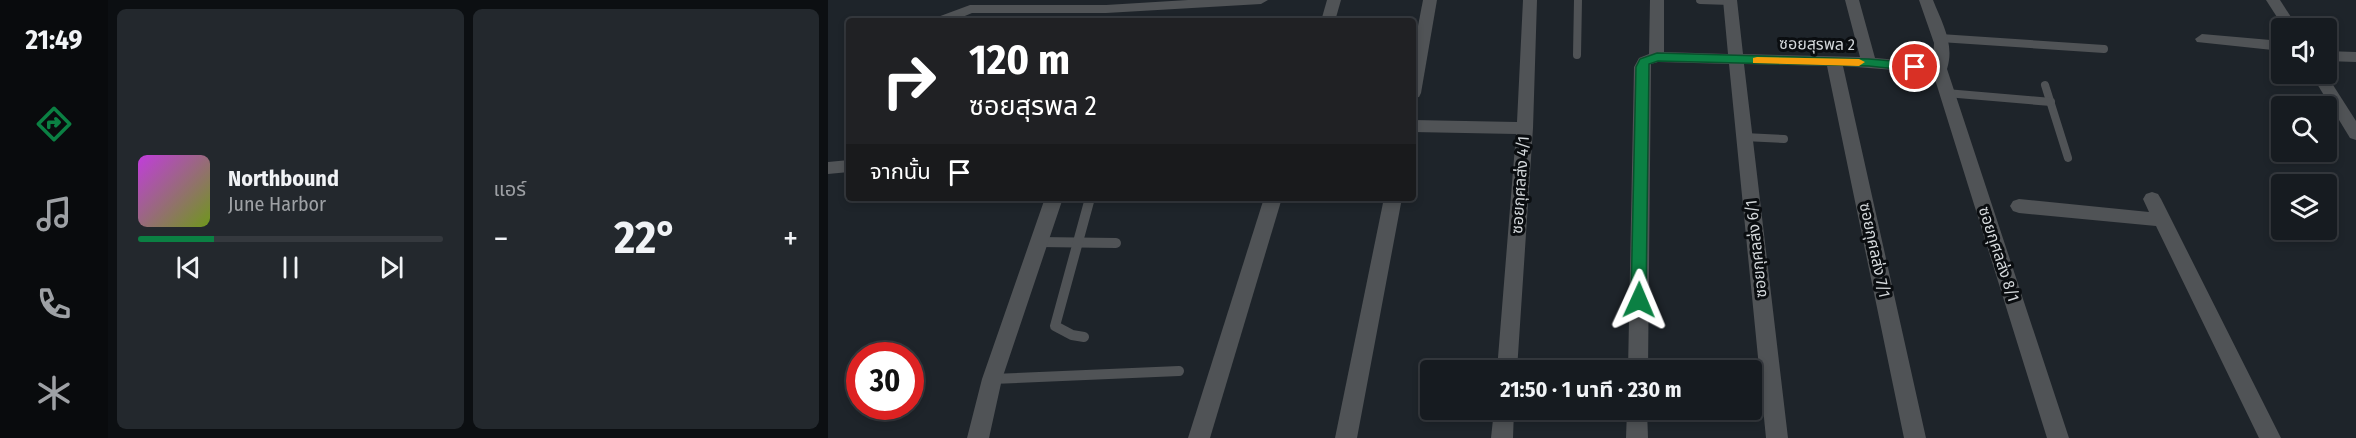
<!DOCTYPE html>
<html lang="th">
<meta charset="utf-8">
<style>
:root{--surface:#161b20;--page:#23282d;--text:#f1f3f6;--muted:#9ea1a5;--line:#35393e;--accent:#0b8043}
body{margin:0;font-family:"Fira Sans Condensed","Noto Sans Thai",sans-serif;background:var(--page);color:var(--text);height:100vh;display:flex;flex-direction:column;font-size:22px;white-space:nowrap}
*{box-sizing:border-box;margin:0}
p{font-size:20px;color:var(--muted)}
.icon{flex:none;width:33px;height:33px;fill:none;stroke:currentColor;stroke-width:2;stroke-linecap:round;stroke-linejoin:round}
.map{position:relative;flex:1;overflow:hidden}
.sheet{display:flex;flex-direction:column;gap:9px;padding:9px;background:#0c0f12;width:720px}
.sheet>*{flex:none}
.guide{position:absolute;left:18px;top:18px;width:570px;height:183px;border-radius:6px;box-shadow:0 3px 9px #0003,0 0 0 2px var(--line);background:#202124;color:#fff;overflow:hidden}
.buttons{position:absolute;left:1443px;top:18px;display:grid;gap:12px}
.buttons a{display:grid;place-items:center;width:66px;height:66px;border-radius:6px;background:var(--surface);box-shadow:0 3px 9px #0003,0 0 0 2px var(--line);font-size:30px}
.speed{position:absolute;left:18px;top:342px;display:flex;gap:12px;font-size:30px;font-weight:700;text-align:center}
.speed>*{display:grid;place-content:center;width:78px;height:78px;border-radius:50%;background:var(--surface);box-shadow:0 3px 9px #0003,0 0 0 2px var(--line);line-height:1}
.speed .limit{border:9px solid #d22;background:#fff;color:#111}
.pin{position:absolute;display:grid;place-items:center;width:51px;height:51px;color:#fff;margin:-26px;border:3px solid #fff;border-radius:50%;box-shadow:0 2px 6px #0007}
.me{position:absolute;width:66px;margin:-33px;rotate:1deg;stroke-linejoin:round;filter:drop-shadow(0 0 4px #0008)}
.turn{display:flex;align-items:center;gap:21px;height:126px;padding:0 24px;font-size:27px}
.turn .icon{width:78px;height:78px;stroke-width:2.5}
.turn b{display:block;font-size:42px;line-height:51px}
.then{display:flex;align-items:center;height:57px;padding:0 24px;background:#0003;gap:12px;font-size:22px}
.big{font-size:45px;font-weight:700;line-height:1.1}
.sheet .widget{flex:1;display:flex;flex-direction:column;justify-content:center;gap:9px;min-width:0;padding:0 21px;border-radius:9px;background:var(--page)}
.song{display:flex;align-items:center;gap:18px}
.cover{width:72px;height:72px;border-radius:9px;background:linear-gradient(135deg,hsl(290 70% 55%),hsl(80 70% 35%))}
.played{height:6px;border-radius:3px;background:linear-gradient(90deg,var(--accent) 25%,var(--line) 25%)}
.keys{display:flex;justify-content:space-around;direction:ltr}
.heat{display:flex;justify-content:space-between;align-items:center;font-size:33px;direction:ltr}
.sheet .tiles{flex:1;display:grid;gap:9px;grid-template-columns:repeat(2,1fr)}
.trip{position:absolute;left:592px;top:360px;width:342px;height:60px;border-radius:6px;background:var(--surface);box-shadow:0 3px 9px #0003,0 0 0 2px var(--line);font-weight:700;line-height:60px;text-align:center}
main{display:flex;flex:1;min-height:0}
.tab-bar{display:flex;flex-direction:column;width:108px;justify-content:space-around;align-items:center;background:#090b0d;color:var(--muted)}
.tab-bar .icon{width:42px;height:42px}
.tab-bar .current{color:var(--accent)}
.tab-bar b{font-size:27px;color:var(--text)}
.map>svg:first-child{display:block}
</style>
<main>
<nav class="tab-bar">
<b>21:49</b>
<svg class="icon current" aria-label="directions" viewBox="0 0 24 24"><path d="M12 3l9 9-9 9-9-9zM9 14v-3h6M13 9l2 2-2 2"/></svg>
<svg class="icon" aria-label="music" viewBox="0 0 24 24"><path d="M9 18V5l10-2v13"/><circle cx="6" cy="18" r="3"/><circle cx="16" cy="16" r="3"/></svg>
<svg class="icon" aria-label="phone" viewBox="0 0 24 24"><path d="M5 4h4l2 5-3 2q2 4 5 5l2-3 5 2v4C11 20 4 13 5 4z"/></svg>
<svg class="icon" aria-label="climate" viewBox="0 0 24 24"><path d="M12 3v18M4 7l16 10M4 17L20 7"/></svg>
</nav>
<section class="sheet">
<div class="tiles">
<div class="widget">
<div class="song"><i class="cover"></i><div><b>Northbound</b><p>June Harbor</p></div></div>
<div class="played"></div>
<div class="keys"><svg class="icon" aria-label="previous" viewBox="0 0 24 24"><path d="M18 5L8 12l10 7zM5 5v14"/></svg><svg class="icon" aria-label="pause" viewBox="0 0 24 24"><path d="M8 5v14M16 5v14"/></svg><svg class="icon" aria-label="next" viewBox="0 0 24 24"><path d="M6 5l10 7-10 7zM19 5v14"/></svg></div>
</div>
<div class="widget"><p>แอร์</p>
<div class="heat"><a>−</a><b class="big">22°</b><a>+</a></div>
</div>
</div>
</section>
<div class="map">
<svg width="1528" height="438" viewBox="0 0 1528 438">
<rect width="100%" height="100%" fill="#1e242a"/>
<g fill="none" stroke-linecap="round" stroke-linejoin="round">
<!-- lane-far1 -->
<g stroke="#505356" stroke-width="8">
<path d="M 872,0 L 902,1"/>
<path d="M 1112,38 L 1276,49"/>
<path d="M 749,55 L 750,0"/>
<path d="M 1217,85 L 1240,158"/>
<path d="M 1118,93 L 1223,102"/>
<path d="M 916,137 L 956,139"/>
</g>
<!-- lane -->
<g stroke="#505356" stroke-width="10">
<path d="M 211,242 L 288,243"/>
<path d="M 256,337 L 244,335 L 227,326 L 262,198"/>
<path d="M 164,379 L 351,371"/>
</g>
<!-- street -->
<g fill="#505356" fill-rule="evenodd">
<path d="M 360,0 L 440,0 L 433,4 L 278,13 L 144,13 L 125,21 L 105,21 L 107,18 L 142,5 L 278,5 Z"/>
<path d="M 499,0 L 513,0 L 507,21 L 493,21 Z"/>
<path d="M 595,0 L 609,0 L 593,93 L 591,97 L 585,98 L 585,52 Z"/>
<path d="M 695,0 L 709,0 L 705,128 L 689,370 L 669,370 L 688,134 L 585,132 L 585,120 L 689,122 Z"/>
<path d="M 822,0 L 836,0 L 836,52 L 900,54 L 895,0 L 909,0 L 915,54 L 1032,57 L 1017,0 L 1031,0 L 1047,58 L 1105,63 L 1106,43 L 1091,0 L 1105,0 C 1114,23 1127,44 1119,69 L 1241,438 L 1219,438 L 1105,73 L 1015,66 L 1098,438 L 1076,438 L 999,66 L 916,64 L 960,438 L 938,438 L 901,64 L 830,62 L 823,64 L 820,370 L 800,370 L 806,67 L 811,58 L 821,54 Z"/>
<path d="M 1438,0 L 1452,0 L 1470,28 L 1456,28 Z"/>
<path d="M 1374,34 L 1454,41 L 1454,51 L 1369,42 L 1367,39 Z"/>
<path d="M 1498,51 L 1528,52 L 1528,62 L 1498,61 Z"/>
<path d="M 1483,74 L 1498,74 L 1528,121 L 1528,140 L 1522,138 Z"/>
<path d="M 21,160 L 21,172 L 0,174 L 0,162 Z"/>
<path d="M 1324,192 L 1330,194 L 1333,199 L 1453,438 L 1431,438 L 1328,226 L 1191,213 L 1185,211 L 1182,206 L 1185,201 L 1191,199 L 1321,212 L 1315,199 L 1318,194 Z"/>
<path d="M 217,198 L 235,198 L 174,379 L 161,438 L 139,438 L 154,379 Z"/>
<path d="M 436,198 L 454,198 L 382,438 L 360,438 Z"/>
<path d="M 556,198 L 574,198 L 529,438 L 507,438 Z"/>
<path d="M 666,410 L 686,410 L 685,438 L 663,438 Z"/>
<path d="M 799,410 L 819,410 L 820,438 L 798,438 Z"/>
</g>
</g>
<!-- route -->
<path fill="#0b8043" stroke="#07532c" stroke-width="1.5" d="M 829,53 L 1041,59 L 1087,63 L 1093,67 L 1087,71 L 1041,66 L 830,61 L 821,64 L 818,300 L 816,305 L 805,305 L 803,300 L 808,67 L 812,59 Z"/>
<!-- slow -->
<path fill="#f59e0b" d="M 929,57 L 1031,59 L 1037,62 L 1031,66 L 925,63 L 925,58 Z"/>
<g text-anchor="middle" dominant-baseline="central" stroke-width="6" stroke-linejoin="round" paint-order="stroke">
<!-- street labels -->
<g font-size="16" fill="#d4d8db" stroke="#0a0d10">
<text transform="translate(989 44) rotate(1)">ซอยสุรพล 2</text>
<text transform="translate(692 185) rotate(-86)">ซอยกุศลส่ง 4/1</text>
<text transform="translate(928 249) rotate(-96)">ซอยกุศลส่ง 6/1</text>
<text transform="translate(1047 250) rotate(78)">ซอยกุศลส่ง 7/1</text>
<text transform="translate(1171 254) rotate(72)">ซอยกุศลส่ง 8/1</text>
</g>
</g>
</svg>
<div class="buttons">
<a><svg class="icon" aria-label="sound" viewBox="0 0 24 24"><path d="M4 9h4l5-4v14l-5-4H4zM17 9q2 3 0 6"/></svg></a>
<a><svg class="icon" aria-label="search" viewBox="0 0 24 24"><circle cx="10" cy="10" r="6"/><path d="M15 15l6 6"/></svg></a>
<a><svg class="icon" aria-label="layers" viewBox="0 0 24 24"><path d="M12 4l9 5-9 5-9-5zM3 14l9 5 9-5"/></svg></a>
</div>
<div class="speed"><div class="limit">30</div></div>
<div class="pin" style="left:1087px;top:67px;background:#d93025"><svg class="icon" aria-label="arrive" viewBox="0 0 24 24"><path d="M6 21V4h12l-3 4 3 4H6"/></svg></div>
<svg class="me" style="left:811px;top:300px" viewBox="-20 -20 40 40"><path d="M0-17L14 15 0 8-14 15z" fill="#0b8043" stroke="#fff" stroke-width="4"/></svg>
<div class="trip">21:50 · 1 นาที · 230 m</div>
<div class="guide">
<div class="turn"><svg class="icon" aria-label="right" viewBox="0 0 24 24"><path d="M7 20v-9h11M14 6l5 5-5 5"/></svg><div><b>120 m</b>ซอยสุรพล 2</div></div>
<div class="then">จากนั้น<svg class="icon" aria-label="arrive" viewBox="0 0 24 24"><path d="M6 21V4h12l-3 4 3 4H6"/></svg></div>
</div>
</div>
</main>
